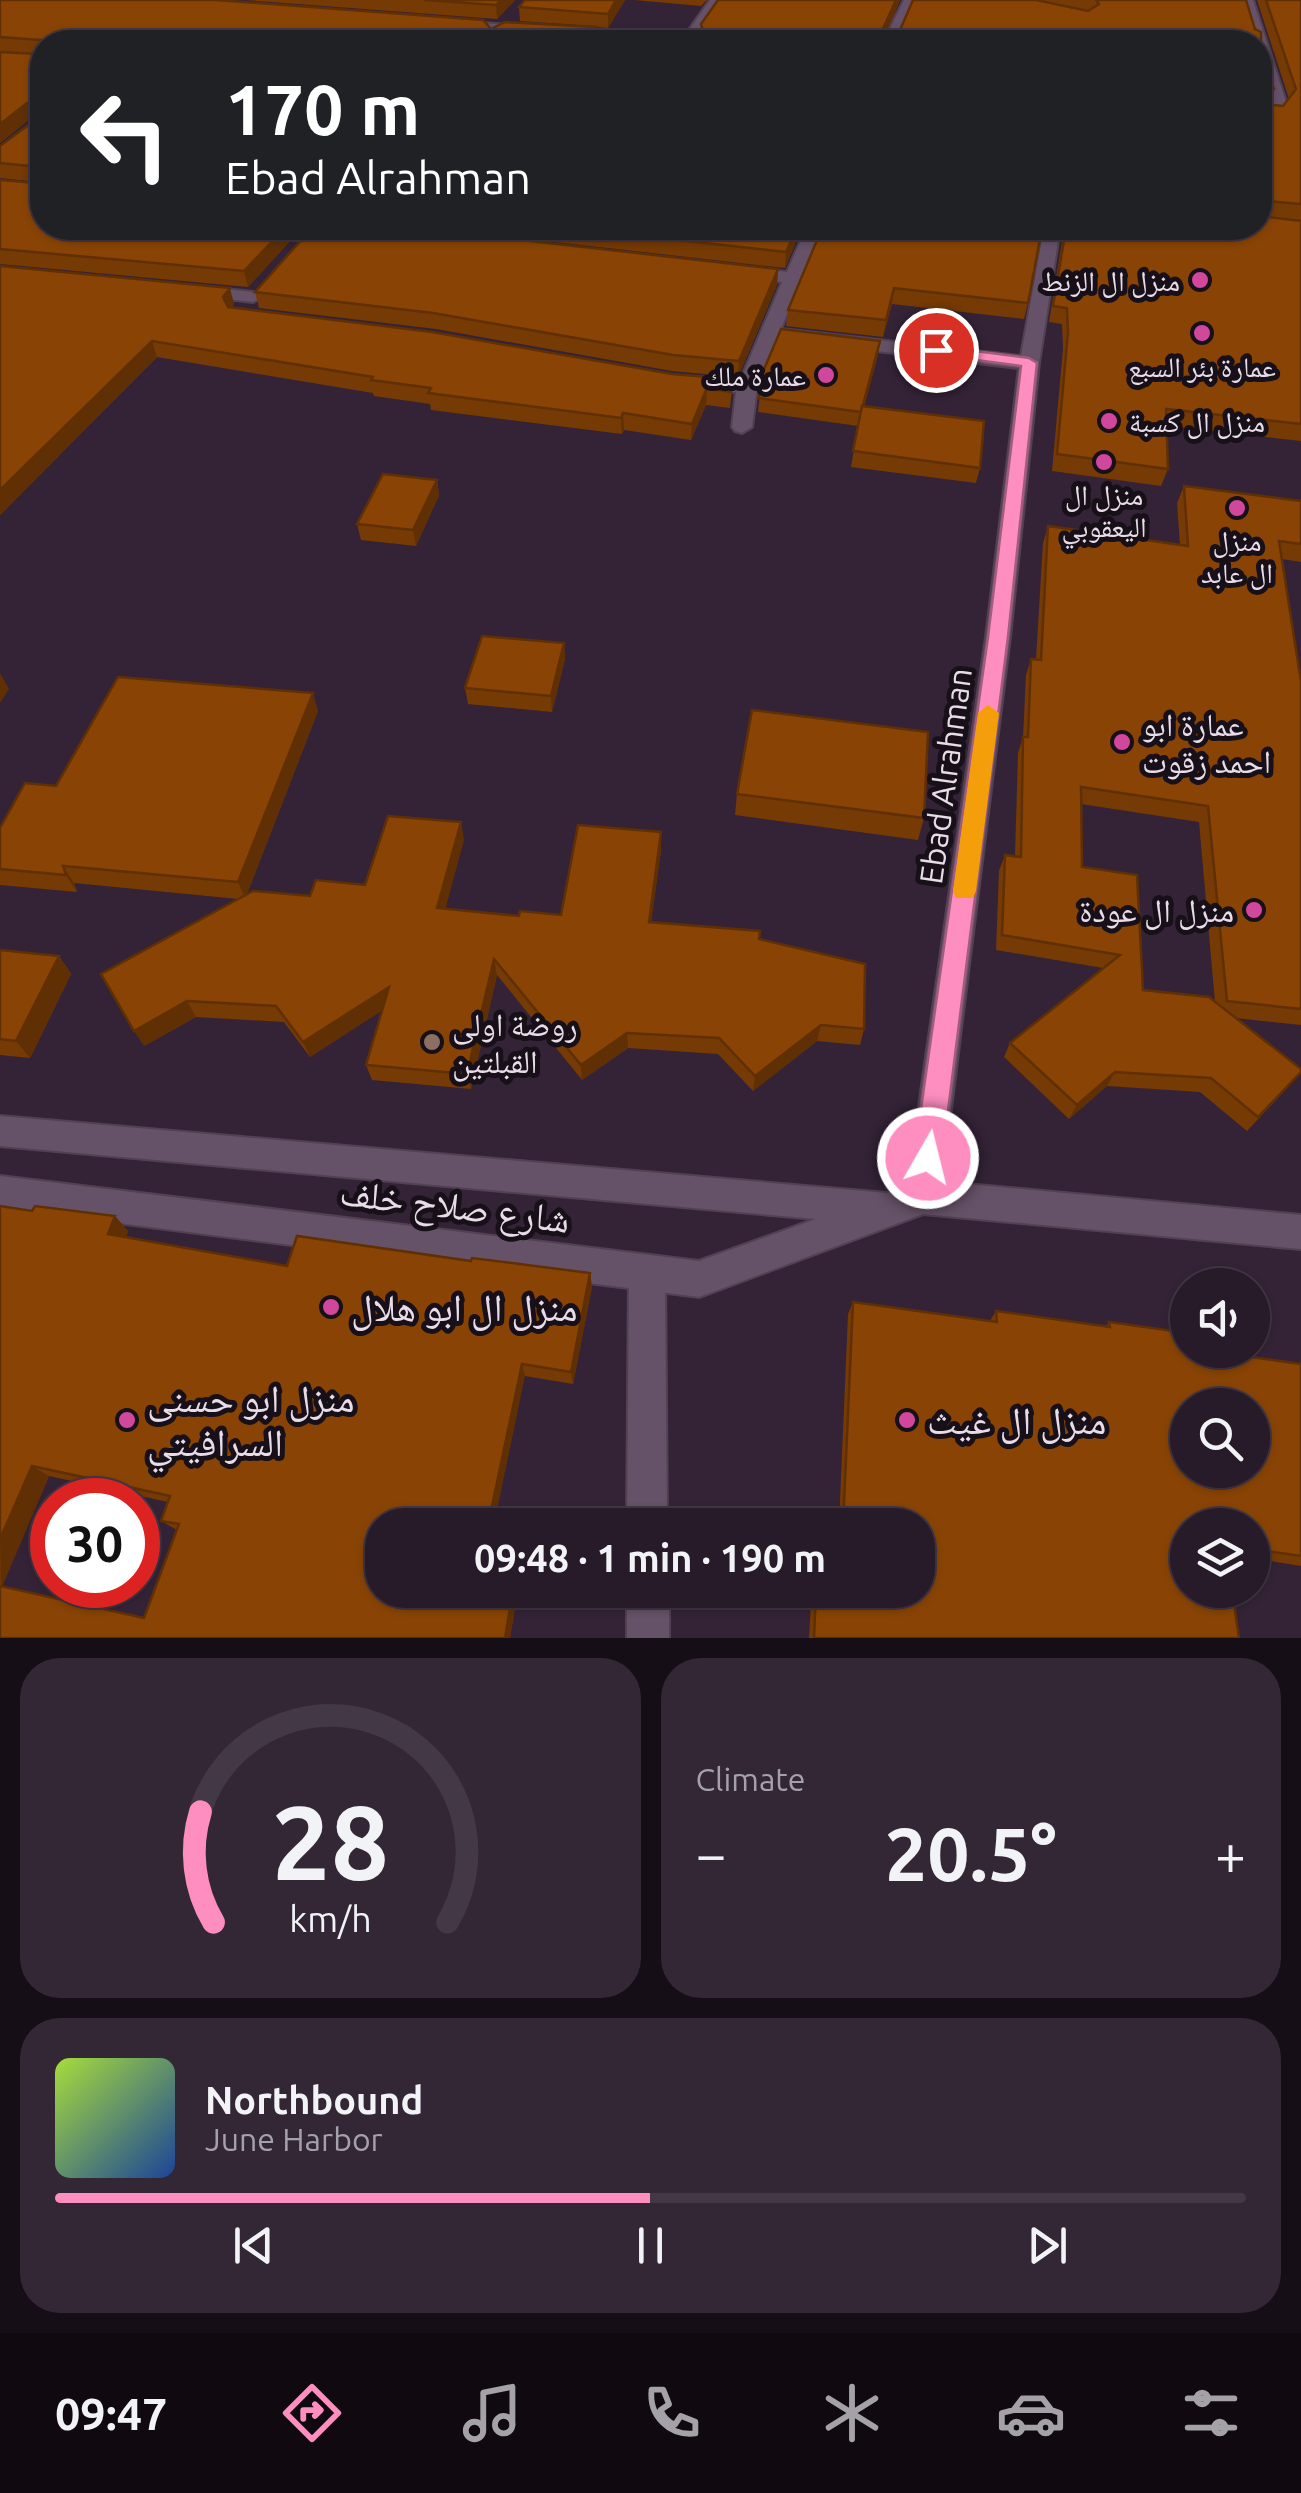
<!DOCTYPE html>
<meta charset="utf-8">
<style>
:root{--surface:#271a29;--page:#332735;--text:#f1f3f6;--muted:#a4a1a8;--line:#433846;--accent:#fd8ebf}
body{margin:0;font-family:Ubuntu,"Noto Naskh Arabic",sans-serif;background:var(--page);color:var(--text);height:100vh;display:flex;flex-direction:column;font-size:38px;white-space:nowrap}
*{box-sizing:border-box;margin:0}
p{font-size:32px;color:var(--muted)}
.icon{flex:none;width:55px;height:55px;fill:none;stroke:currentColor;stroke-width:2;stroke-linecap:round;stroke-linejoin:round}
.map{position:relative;height:1638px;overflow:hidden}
.details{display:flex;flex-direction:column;gap:20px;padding:20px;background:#150e17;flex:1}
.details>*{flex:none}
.banner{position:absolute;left:30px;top:30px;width:1242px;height:210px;border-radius:40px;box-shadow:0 2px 8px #0004,0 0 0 2px var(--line);background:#202124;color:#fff;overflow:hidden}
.buttons{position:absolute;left:1170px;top:1268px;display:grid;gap:20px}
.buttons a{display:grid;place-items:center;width:100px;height:100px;border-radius:50%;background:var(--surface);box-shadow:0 2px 8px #0004,0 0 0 2px var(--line);font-size:50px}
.speed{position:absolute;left:30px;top:1478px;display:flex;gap:20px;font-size:50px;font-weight:700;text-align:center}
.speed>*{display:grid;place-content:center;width:130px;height:130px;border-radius:50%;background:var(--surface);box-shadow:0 2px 8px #0004,0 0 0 2px var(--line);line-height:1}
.speed .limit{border:15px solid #d22;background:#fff;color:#111}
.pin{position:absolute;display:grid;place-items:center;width:85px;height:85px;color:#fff;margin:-42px;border:5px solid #fff;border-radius:50%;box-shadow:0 2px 10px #0007}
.me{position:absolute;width:110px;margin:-55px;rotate:8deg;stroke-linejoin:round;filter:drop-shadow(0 0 8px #0008)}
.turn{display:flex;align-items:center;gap:35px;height:210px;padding:0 30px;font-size:45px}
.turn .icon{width:130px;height:130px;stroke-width:2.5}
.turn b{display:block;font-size:70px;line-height:85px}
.big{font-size:75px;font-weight:700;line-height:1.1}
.details .card{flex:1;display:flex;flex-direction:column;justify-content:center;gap:15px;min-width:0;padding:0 35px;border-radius:40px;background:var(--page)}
.details .dial{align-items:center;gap:0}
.dial svg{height:260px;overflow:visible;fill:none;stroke:var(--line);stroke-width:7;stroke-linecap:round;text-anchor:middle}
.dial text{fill:var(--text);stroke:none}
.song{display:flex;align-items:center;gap:30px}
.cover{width:120px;height:120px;border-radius:15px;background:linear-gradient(135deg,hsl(80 70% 55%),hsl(220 70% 35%))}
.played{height:10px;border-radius:5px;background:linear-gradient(90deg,var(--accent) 50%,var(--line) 50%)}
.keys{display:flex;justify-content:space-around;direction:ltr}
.heat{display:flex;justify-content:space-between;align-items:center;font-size:55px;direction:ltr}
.details .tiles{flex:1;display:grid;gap:20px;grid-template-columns:1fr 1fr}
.card:last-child{grid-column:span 2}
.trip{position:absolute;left:365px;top:1508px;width:570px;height:100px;border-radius:40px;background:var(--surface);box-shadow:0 2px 8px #0004,0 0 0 2px var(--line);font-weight:700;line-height:100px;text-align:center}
.tabs{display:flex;height:160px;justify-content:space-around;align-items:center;background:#100a10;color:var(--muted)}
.tabs .icon{width:70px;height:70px}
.tabs .current{color:var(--accent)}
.tabs b{font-size:45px;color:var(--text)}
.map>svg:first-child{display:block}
</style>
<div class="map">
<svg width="1301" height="1638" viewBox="0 0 1301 1638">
<rect width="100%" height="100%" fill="#342337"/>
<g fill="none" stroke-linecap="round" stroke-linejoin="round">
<!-- minor casing -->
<g stroke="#514153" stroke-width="4">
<g id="minor">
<path d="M 710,0 L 723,0 L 696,38 L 700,42 L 644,42 L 454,29 L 447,25 L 454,21 L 684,37 Z"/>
<path d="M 904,0 L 916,0 L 895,42 L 883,42 Z"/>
<path d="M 1241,0 L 1253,0 L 1287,105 L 1278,117 L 1260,116 L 1260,108 L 1269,109 L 1273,105 L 1260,64 L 1260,42 L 1254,42 Z"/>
<path d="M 806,228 L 822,228 L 781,329 L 1021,356 L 1044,228 L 1060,228 L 1039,363 L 1010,637 L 940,1197 L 935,1209 L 923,1214 L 911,1209 L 906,1197 L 986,637 L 1019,368 L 777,339 L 757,387 L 752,427 L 742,433 L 735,431 L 732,427 L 736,392 L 696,389 L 686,383 L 696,377 L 740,381 L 782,282 L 741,277 L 732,272 L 741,267 L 787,272 Z"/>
<path d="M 196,286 L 253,292 L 262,297 L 253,302 L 190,295 L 187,291 Z"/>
</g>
</g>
<!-- tertiary casing -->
<g stroke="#514153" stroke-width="4">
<g id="tertiary">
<path d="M 647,1255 L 660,1260 L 665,1273 L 667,1525 L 627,1525 L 629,1273 L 634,1260 Z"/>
<rect x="627" y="1590" width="42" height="48"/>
</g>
</g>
<!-- secondary casing -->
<g stroke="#514153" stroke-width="4">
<path id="secondary" d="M 0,1116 L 887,1193 L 923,1180 L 1301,1215 L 1301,1249 L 923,1214 L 699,1297 L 0,1208 L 0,1176 L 699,1261 L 816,1219 L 0,1146 Z"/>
</g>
<!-- minor -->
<use href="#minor" fill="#665268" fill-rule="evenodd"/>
<!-- tertiary -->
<use href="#tertiary" fill="#665268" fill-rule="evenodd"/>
<!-- secondary -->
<use href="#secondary" fill="#665268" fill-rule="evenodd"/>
</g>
<!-- wall -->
<g fill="#763a04" fill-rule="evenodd">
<path d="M 0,0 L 491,29 L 592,26 L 520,21 L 519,7 L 525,0 L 625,0 L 608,28 L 596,27 L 596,42 L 42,42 L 42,228 L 302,228 L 248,287 L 0,264 L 0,180 L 36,183 L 38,182 L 0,178 L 0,163 L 38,118 L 32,117 L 0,143 L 38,54 L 0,51 Z"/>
<path d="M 245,0 L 515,0 L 497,19 Z"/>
<path d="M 634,0 L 707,0 L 701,6 Z"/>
<path d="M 718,0 L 900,0 L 887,31 L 900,30 L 913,0 L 1246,0 L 1255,29 L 1261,32 L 1261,51 L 1274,89 L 1269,104 L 1266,104 L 1283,106 L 1289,99 L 1257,0 L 1301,0 L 1301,220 L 1260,216 L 1301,221 L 1301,441 L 1167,426 L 1168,469 L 1161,486 L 1052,471 L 1063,349 L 1062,324 L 1049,322 L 1064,229 L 1061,228 L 1260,228 L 1260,42 L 676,42 L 683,31 L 701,31 L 701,24 Z"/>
<path d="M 430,228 L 802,228 L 785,268 Z"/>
<path d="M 822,228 L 1028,303 L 1024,319 L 892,304 L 883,337 L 786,326 L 788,310 Z"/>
<path d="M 0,265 L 234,304 L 232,307 L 672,374 L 733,379 L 730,408 L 706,405 L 691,440 L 624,430 L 622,434 L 431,410 L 430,404 L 374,396 L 373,393 L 157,357 L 0,515 Z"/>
<path d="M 778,269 L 777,285 L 738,377 L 672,371 L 436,329 L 259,308 L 255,292 Z"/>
<path d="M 878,355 L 864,407 L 980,468 L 976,483 L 851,467 L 858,426 L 758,412 L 762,374 Z"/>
<path d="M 437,480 L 439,495 L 416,546 L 361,540 L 357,524 Z"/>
<path d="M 1184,486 L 1301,501 L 1301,562 L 1282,559 L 1301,682 L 1301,1025 L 1236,1018 L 1291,1084 L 1247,1131 L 1200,1092 L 1107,1086 L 1069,1119 L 1004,1057 L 1010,1043 L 1103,968 L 996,950 L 999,871 L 1005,855 L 1015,856 L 1018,753 L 1023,737 L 1026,675 L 1031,659 L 1036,659 L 1043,543 L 1048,526 L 1180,545 L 1177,503 ZM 1081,804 L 1199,822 L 1215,1002 L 1143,990 L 1082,867 Z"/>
<path d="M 564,643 L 565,659 L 552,712 L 468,704 L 465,688 Z"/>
<path d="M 318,711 L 247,894 L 310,896 L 365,885 L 464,839 L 445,909 L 519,916 L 561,915 L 661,850 L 651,922 L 759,939 L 864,1029 L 860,1045 L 817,1041 L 753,1091 L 718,1054 L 628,1048 L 582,1080 L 497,975 L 471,1089 L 372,1080 L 366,1065 L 382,1010 L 310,1057 L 284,1022 L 196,1017 L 144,1046 L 238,899 L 74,883 L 77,892 L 0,885 L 0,828 L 56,786 Z"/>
<path d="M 737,794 L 924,818 L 918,840 L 735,815 Z"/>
<path d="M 0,950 L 59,956 L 71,974 L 30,1058 L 0,1055 Z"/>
<path d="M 0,1206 L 32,1211 L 115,1216 L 128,1231 L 126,1237 L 287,1266 L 471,1261 L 590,1273 L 592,1287 L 573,1384 L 525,1376 L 382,1590 L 518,1590 L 510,1638 L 0,1638 ZM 49,1476 L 168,1502 L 161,1521 L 177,1530 L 144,1618 L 2,1586 Z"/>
<path d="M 853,1302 L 990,1321 L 996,1311 L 1106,1326 L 1109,1322 L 1188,1350 L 1301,1364 L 1301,1566 L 1252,1558 L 1252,1525 L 1188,1525 L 1239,1638 L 809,1638 L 812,1590 L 918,1590 L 918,1525 L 839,1525 L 848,1314 Z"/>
</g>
<!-- shaded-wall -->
<g fill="#603004">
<path d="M 501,0 L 515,0 L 497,19 L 496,5 Z"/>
<path d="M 616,0 L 625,0 L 608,28 L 608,14 Z"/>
<path d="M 896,0 L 900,0 L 882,42 L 882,31 Z"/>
<path d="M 596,27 L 596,42 L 586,42 Z"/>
<path d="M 1274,89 L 1269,104 L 1260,105 L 1263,91 Z"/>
<path d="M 27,103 L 32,117 L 0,143 L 0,124 Z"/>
<path d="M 285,228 L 302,228 L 248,287 L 244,271 Z"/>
<path d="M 797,228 L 802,228 L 785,268 L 786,252 Z"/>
<path d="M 778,269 L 777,285 L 738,377 L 739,361 Z"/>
<path d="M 230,288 L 234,304 L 228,313 L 223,297 Z"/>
<path d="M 894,288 L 892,304 L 883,337 L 886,320 Z"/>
<path d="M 152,341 L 157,357 L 0,515 L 0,490 Z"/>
<path d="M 880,341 L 878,355 L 859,426 L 861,412 Z"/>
<path d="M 707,388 L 706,405 L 691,440 L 692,424 Z"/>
<path d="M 623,413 L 624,430 L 622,434 L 621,418 Z"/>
<path d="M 437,480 L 439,495 L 416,546 L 413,530 Z"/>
<path d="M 564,643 L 565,659 L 552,712 L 551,696 Z"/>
<path d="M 0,673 L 9,689 L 0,703 Z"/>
<path d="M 313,693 L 318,711 L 245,899 L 238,882 Z"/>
<path d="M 461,822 L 464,839 L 441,925 L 437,908 Z"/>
<path d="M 661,832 L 661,850 L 649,938 L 649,922 Z"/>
<path d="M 63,866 L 74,883 L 77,892 L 66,875 Z"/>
<path d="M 59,956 L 71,974 L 30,1058 L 16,1041 Z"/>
<path d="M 494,959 L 497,975 L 471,1089 L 467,1074 Z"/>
<path d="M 389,987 L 394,1003 L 310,1057 L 303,1042 Z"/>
<path d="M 187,1001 L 196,1017 L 144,1046 L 134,1031 Z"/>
<path d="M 821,1025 L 817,1041 L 753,1091 L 755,1076 Z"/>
<path d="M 627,1033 L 628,1048 L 582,1080 L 581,1065 Z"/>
<path d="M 1115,1072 L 1107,1086 L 1069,1119 L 1077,1105 Z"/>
<path d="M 115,1216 L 128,1231 L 121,1248 L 108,1234 Z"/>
<path d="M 590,1273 L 592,1287 L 573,1384 L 571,1372 Z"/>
<path d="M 522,1364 L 525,1376 L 494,1525 L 488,1525 Z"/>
<path d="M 32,1466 L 49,1476 L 1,1589 L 0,1539 Z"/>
<path d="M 513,1590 L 518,1590 L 510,1638 L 505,1638 Z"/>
</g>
<!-- building -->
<g fill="#894405" stroke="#603004" stroke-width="2.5" fill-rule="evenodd">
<path d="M 0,0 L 216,0 L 483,20 L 491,29 L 505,22 L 596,27 L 586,42 L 42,42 L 42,228 L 285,228 L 244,271 L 0,249 L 0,180 L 36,183 L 40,180 L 39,167 L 0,163 L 0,146 L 39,117 L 39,104 L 27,103 L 0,124 L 0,52 L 37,54 L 41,51 L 40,40 L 0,37 Z"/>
<path d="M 424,0 L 501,0 L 496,5 Z"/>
<path d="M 525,0 L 616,0 L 608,14 L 519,7 Z"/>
<path d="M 718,0 L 896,0 L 882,31 L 900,30 L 913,0 L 1036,0 L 1088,11 L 1099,4 L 1096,0 L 1246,0 L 1255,29 L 1261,32 L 1261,51 L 1274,89 L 1263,91 L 1262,104 L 1283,106 L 1296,89 L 1266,0 L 1301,0 L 1301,204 L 1266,201 L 1260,211 L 1260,42 L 676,42 L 683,31 L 703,31 L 701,24 Z"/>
<path d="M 1260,216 L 1301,221 L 1301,424 L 1166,409 L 1168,469 L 1057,454 L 1068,332 L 1067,308 L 1053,306 L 1066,228 L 1260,228 Z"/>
<path d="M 312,228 L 414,228 L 778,269 L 739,361 L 673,355 L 433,313 L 255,292 Z"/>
<path d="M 567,228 L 797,228 L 786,252 Z"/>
<path d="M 822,228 L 1042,228 L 1028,303 L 894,288 L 886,320 L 788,310 Z"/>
<path d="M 0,266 L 230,288 L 223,297 L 228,307 L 432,332 L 672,374 L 733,379 L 731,392 L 707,388 L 692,424 L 623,413 L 621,418 L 428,393 L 431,388 L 371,380 L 373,377 L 152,341 L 0,490 Z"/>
<path d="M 781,329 L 880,341 L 861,412 L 759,398 L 762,374 Z"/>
<path d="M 862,406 L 984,421 L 980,468 L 853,451 Z"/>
<path d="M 383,474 L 437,480 L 413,530 L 357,524 Z"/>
<path d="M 1184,486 L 1301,501 L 1301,544 L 1279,541 L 1301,682 L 1301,1009 L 1227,1001 L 1208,806 L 1081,787 L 1082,867 L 1137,875 L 1143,990 L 1209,997 L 1301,1069 L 1301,1072 L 1258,1117 L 1211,1078 L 1115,1072 L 1077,1105 L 1010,1043 L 1120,955 L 1002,935 L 1005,855 L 1021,857 L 1023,737 L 1028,737 L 1031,659 L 1041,660 L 1048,526 L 1188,546 Z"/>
<path d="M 482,636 L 564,643 L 551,696 L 465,688 Z"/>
<path d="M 118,677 L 313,693 L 238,882 L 63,866 L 66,875 L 0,869 L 0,828 L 25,783 L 56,786 Z"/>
<path d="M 752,710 L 928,732 L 924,818 L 737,794 Z"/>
<path d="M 388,816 L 461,822 L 437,908 L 519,916 L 520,911 L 561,915 L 578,825 L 661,832 L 649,922 L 760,931 L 759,939 L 865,964 L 864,1029 L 821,1025 L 755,1076 L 719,1038 L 627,1033 L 581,1065 L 494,959 L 467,1074 L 366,1065 L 389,987 L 303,1042 L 276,1006 L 187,1001 L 134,1031 L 101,974 L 253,891 L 310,896 L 316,880 L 365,885 Z"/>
<path d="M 0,950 L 59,956 L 16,1041 L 0,1039 Z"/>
<path d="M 0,1206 L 32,1211 L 35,1206 L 115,1216 L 108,1234 L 287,1266 L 297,1236 L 471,1261 L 472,1258 L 590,1273 L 571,1372 L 522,1364 L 488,1525 L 382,1525 L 382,1590 L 513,1590 L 505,1638 L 0,1638 L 0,1586 L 144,1618 L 179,1524 L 161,1521 L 170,1496 L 32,1466 L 0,1539 Z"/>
<path d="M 853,1302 L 997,1322 L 996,1311 L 1110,1327 L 1109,1322 L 1188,1333 L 1188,1350 L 1202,1350 L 1301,1364 L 1301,1556 L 1252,1549 L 1252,1525 L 1188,1525 L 1188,1590 L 1232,1590 L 1239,1638 L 814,1638 L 816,1590 L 918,1590 L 918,1525 L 843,1525 ZM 1188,1405 L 1252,1405 L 1252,1470 L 1188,1470 Z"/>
</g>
<!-- route -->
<path fill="#fd8ebf" stroke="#a45c7c" stroke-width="2.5" d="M 936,346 L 1029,358 L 1037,363 L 1008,637 L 942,1158 L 938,1167 L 928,1171 L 918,1167 L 914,1158 L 988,637 L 1021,366 L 930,354 L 928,350 Z"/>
<!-- slow -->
<path fill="#f59e0b" d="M 988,705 L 999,713 L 976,891 L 973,898 L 956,898 L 953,891 L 978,713 Z"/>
<!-- markers -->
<g fill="#d1479c" stroke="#171018" stroke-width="4">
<circle cx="1200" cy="280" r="10"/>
<circle cx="1202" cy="333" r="10"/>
<circle cx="826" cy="375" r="10"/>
<circle cx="1109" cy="421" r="10"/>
<circle cx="1104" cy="462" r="10"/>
<circle cx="1237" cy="508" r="10"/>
<circle cx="1122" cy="742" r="10"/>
<circle cx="1254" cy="910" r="10"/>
<circle cx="331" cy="1307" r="10"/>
<circle cx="127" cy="1420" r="10"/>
<circle cx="907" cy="1420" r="10"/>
</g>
<circle fill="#8d6e63" stroke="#171018" stroke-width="4" cx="432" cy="1042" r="10"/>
<g text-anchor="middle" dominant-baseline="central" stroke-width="10" stroke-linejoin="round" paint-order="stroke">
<!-- far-poi labels -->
<g font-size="28" fill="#e8dce9" stroke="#171018">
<text x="1180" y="280" text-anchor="end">منزل ال الزنط</text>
<text x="1202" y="366">عمارة بئر السبع</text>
<text x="806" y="375" text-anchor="end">عمارة ملك</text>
<text x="1129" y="421" text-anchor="start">منزل ال كسبة</text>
<text x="1104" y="494">منزل ال<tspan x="1104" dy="32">اليعقوبي</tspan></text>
<text x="1237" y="540">منزل<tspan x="1237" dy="32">ال عابد</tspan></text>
</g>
<!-- poi labels -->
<g font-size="32" fill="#e8dce9" stroke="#171018" text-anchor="start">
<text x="1142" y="724">عمارة ابو<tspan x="1142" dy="37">احمد زقوت</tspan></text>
<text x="1234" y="910" text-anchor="end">منزل ال عودة</text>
<text x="452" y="1024">روضة اولى<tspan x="452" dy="37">القبلتين</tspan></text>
</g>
<!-- street labels -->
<g font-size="32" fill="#e8dce9" stroke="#171018">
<text transform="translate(945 776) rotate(-82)">Ebad Alrahman</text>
</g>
<!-- near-street labels -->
<g font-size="38" fill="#e8dce9" stroke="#171018">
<text transform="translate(455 1205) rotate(7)">شارع صلاح خلف</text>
</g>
<!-- near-poi labels -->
<g font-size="38" fill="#e8dce9" stroke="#171018" text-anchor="start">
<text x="351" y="1307">منزل ال ابو هلال</text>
<text x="147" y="1398">منزل ابو حسنى<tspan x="147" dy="44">السرافيتي</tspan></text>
<text x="927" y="1420">منزل ال غيث</text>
</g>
</g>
</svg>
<div class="buttons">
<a><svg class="icon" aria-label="sound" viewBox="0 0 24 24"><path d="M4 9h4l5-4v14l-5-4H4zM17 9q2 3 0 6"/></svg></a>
<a><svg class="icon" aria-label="search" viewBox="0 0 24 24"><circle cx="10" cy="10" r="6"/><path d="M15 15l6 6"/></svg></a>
<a><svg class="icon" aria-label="layers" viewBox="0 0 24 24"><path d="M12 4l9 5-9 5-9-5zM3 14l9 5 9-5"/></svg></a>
</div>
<div class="speed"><div class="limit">30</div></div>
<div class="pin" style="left:936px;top:350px;background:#d93025"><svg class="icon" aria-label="arrive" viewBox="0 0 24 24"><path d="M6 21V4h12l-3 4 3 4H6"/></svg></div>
<svg class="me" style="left:928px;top:1158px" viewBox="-20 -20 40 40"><circle r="17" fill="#fd8ebf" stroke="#fff" stroke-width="3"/><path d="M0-11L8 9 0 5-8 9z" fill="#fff"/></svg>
<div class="trip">09:48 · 1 min · 190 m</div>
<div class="banner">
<div class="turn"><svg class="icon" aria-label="left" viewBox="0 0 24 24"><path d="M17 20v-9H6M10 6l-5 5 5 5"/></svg><div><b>170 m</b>Ebad Alrahman</div></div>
</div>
</div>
<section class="details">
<div class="tiles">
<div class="card dial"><svg viewBox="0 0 100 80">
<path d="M14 69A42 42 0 1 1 86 69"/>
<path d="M14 69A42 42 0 0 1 10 35" stroke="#fd8ebf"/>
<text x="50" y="56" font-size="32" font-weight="700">28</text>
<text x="50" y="72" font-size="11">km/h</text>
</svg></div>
<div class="card"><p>Climate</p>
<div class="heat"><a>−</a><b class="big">20.5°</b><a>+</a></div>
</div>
<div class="card">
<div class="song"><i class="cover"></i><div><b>Northbound</b><p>June Harbor</p></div></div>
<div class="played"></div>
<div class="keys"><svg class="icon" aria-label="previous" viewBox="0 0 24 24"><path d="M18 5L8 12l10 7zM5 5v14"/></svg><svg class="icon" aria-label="pause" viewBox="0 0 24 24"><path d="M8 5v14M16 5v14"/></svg><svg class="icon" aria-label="next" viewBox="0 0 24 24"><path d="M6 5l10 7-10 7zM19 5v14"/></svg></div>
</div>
</div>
</section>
<nav class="tabs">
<b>09:47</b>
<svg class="icon current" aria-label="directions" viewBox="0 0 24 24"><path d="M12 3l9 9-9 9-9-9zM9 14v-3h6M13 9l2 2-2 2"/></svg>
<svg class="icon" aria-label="music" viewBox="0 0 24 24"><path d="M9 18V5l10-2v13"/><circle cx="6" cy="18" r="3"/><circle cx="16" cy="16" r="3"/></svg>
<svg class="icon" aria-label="phone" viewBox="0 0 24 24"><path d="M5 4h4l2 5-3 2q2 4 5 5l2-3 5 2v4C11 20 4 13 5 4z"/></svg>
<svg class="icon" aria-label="climate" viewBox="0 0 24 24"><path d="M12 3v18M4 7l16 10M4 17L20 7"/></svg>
<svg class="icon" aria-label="car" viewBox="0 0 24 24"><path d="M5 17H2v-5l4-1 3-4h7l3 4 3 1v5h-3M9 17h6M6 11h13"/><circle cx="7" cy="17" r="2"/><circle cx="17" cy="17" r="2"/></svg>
<svg class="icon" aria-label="filters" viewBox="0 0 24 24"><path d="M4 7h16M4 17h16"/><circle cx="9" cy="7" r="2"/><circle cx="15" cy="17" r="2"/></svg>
</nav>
